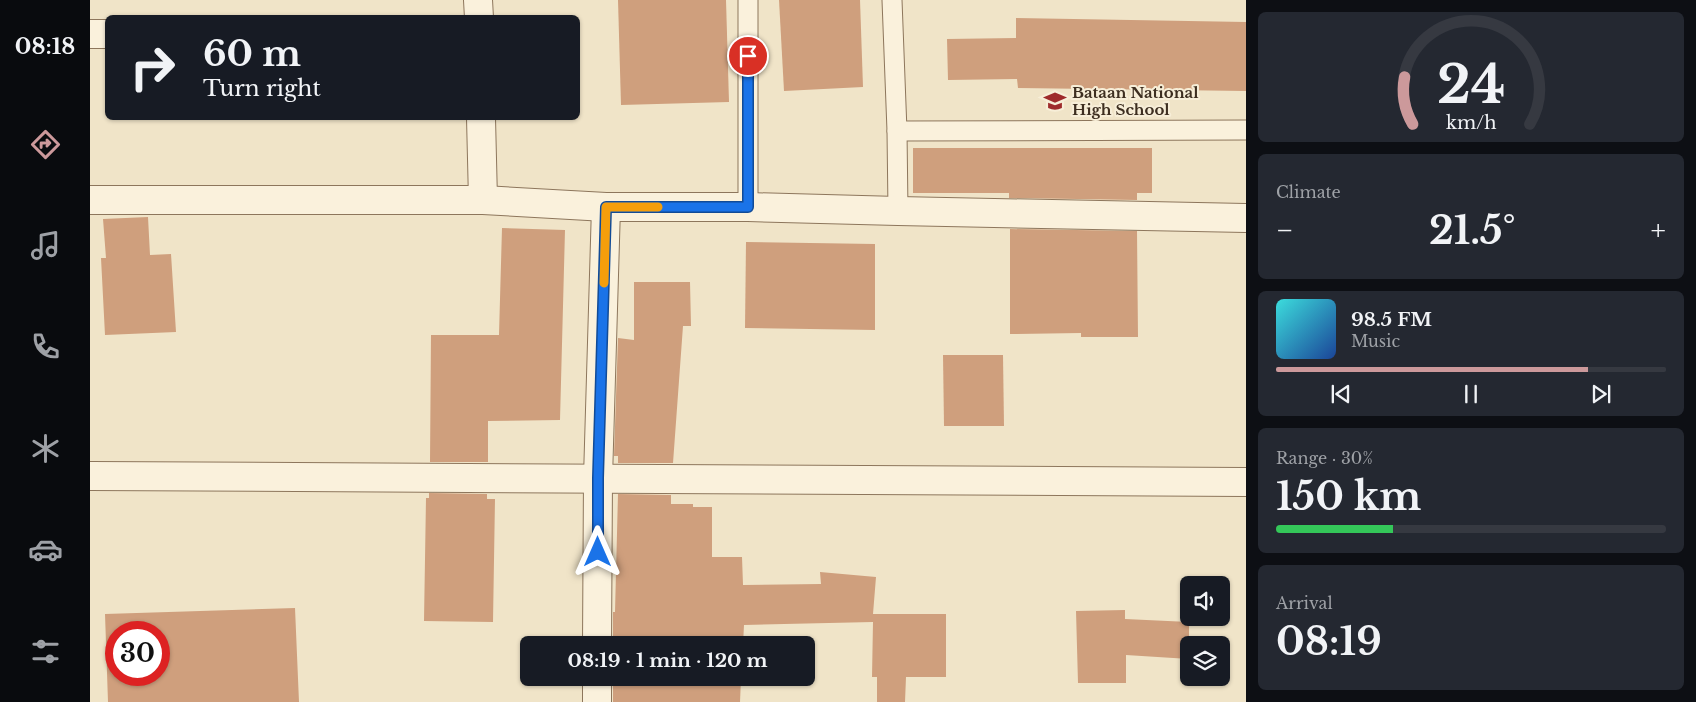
<!DOCTYPE html>
<meta charset="utf-8">
<style>
:root{--surface:#171b24;--page:#242831;--text:#f1f3f6;--muted:#9ea1a6;--line:#363941;--accent:#cc999b}
body{margin:0;font-family:"Libre Baskerville",serif;background:var(--page);color:var(--text);height:100vh;display:flex;flex-direction:column;font-size:19px;white-space:nowrap}
*{box-sizing:border-box;margin:0}
p{font-size:16px;color:var(--muted)}
.icon{flex:none;width:28px;height:28px;fill:none;stroke:currentColor;stroke-width:2;stroke-linecap:round;stroke-linejoin:round}
.map{position:relative;flex:1;overflow:hidden}
.sheet{display:flex;flex-direction:column;gap:12px;padding:12px;background:#0d0f14;width:450px}
.sheet>*{flex:none}
.top-card{position:absolute;left:15px;top:15px;width:475px;height:105px;border-radius:8px;box-shadow:0 1px 4px #0004;background:#171b24;color:var(--text);overflow:hidden}
.controls{position:absolute;left:1090px;top:576px;display:grid;gap:10px}
.controls a{display:grid;place-items:center;width:50px;height:50px;border-radius:8px;background:var(--surface);box-shadow:0 1px 4px #0004;font-size:25px}
.speed{position:absolute;left:15px;top:621px;display:flex;gap:10px;font-size:25px;font-weight:700;text-align:center}
.speed>*{display:grid;place-content:center;width:65px;height:65px;border-radius:50%;background:var(--surface);box-shadow:0 1px 4px #0004;line-height:1}
.speed .limit{border:8px solid #d22;background:#fff;color:#111}
.pin{position:absolute;display:grid;place-items:center;width:42px;height:42px;color:#fff;margin:-21px;border:2px solid #fff;border-radius:50%;box-shadow:0 1px 5px #0007}
.me{position:absolute;width:55px;margin:-28px;rotate:0deg;stroke-linejoin:round;filter:drop-shadow(0 0 4px #0008)}
.turn{display:flex;align-items:center;gap:18px;height:105px;padding:0 15px;font-size:22px}
.turn .icon{width:65px;height:65px;stroke-width:2.5}
.turn b{display:block;font-size:35px;line-height:42px}
.big{font-size:38px;font-weight:700;line-height:1.1}
.sheet .tile{flex:1;display:flex;flex-direction:column;justify-content:center;gap:8px;min-width:0;padding:0 18px;border-radius:8px;background:var(--page)}
.sheet .dial{align-items:center;gap:0}
.dial svg{height:130px;overflow:visible;fill:none;stroke:var(--line);stroke-width:7;stroke-linecap:round;text-anchor:middle}
.dial text{fill:var(--text);stroke:none}
.song{display:flex;align-items:center;gap:15px}
.cover{width:60px;height:60px;border-radius:8px;background:linear-gradient(135deg,hsl(180 70% 55%),hsl(220 70% 35%))}
.played{height:5px;border-radius:2px;background:linear-gradient(90deg,var(--accent) 80%,var(--line) 80%)}
.keys{display:flex;justify-content:space-around;direction:ltr}
.heat{display:flex;justify-content:space-between;align-items:center;font-size:28px;direction:ltr}
.charge{height:8px;border-radius:4px;background:linear-gradient(90deg,#34c759 30%,var(--line) 0)}
.trip{position:absolute;left:430px;top:636px;width:295px;height:50px;border-radius:8px;background:var(--surface);box-shadow:0 1px 4px #0004;font-weight:700;line-height:50px;text-align:center}
main{display:flex;flex:1;min-height:0}
.tabs{display:flex;flex-direction:column;width:90px;justify-content:space-around;align-items:center;background:#090b0e;color:var(--muted)}
.tabs .icon{width:35px;height:35px}
.tabs .active{color:var(--accent)}
.tabs b{font-size:22px;color:var(--text)}
.map>svg:first-child{display:block}
</style>
<main>
<nav class="tabs">
<b>08:18</b>
<svg class="icon active" aria-label="directions" viewBox="0 0 24 24"><path d="M12 3l9 9-9 9-9-9zM9 14v-3h6M13 9l2 2-2 2"/></svg>
<svg class="icon" aria-label="music" viewBox="0 0 24 24"><path d="M9 18V5l10-2v13"/><circle cx="6" cy="18" r="3"/><circle cx="16" cy="16" r="3"/></svg>
<svg class="icon" aria-label="phone" viewBox="0 0 24 24"><path d="M5 4h4l2 5-3 2q2 4 5 5l2-3 5 2v4C11 20 4 13 5 4z"/></svg>
<svg class="icon" aria-label="climate" viewBox="0 0 24 24"><path d="M12 3v18M4 7l16 10M4 17L20 7"/></svg>
<svg class="icon" aria-label="car" viewBox="0 0 24 24"><path d="M5 17H2v-5l4-1 3-4h7l3 4 3 1v5h-3M9 17h6M6 11h13"/><circle cx="7" cy="17" r="2"/><circle cx="17" cy="17" r="2"/></svg>
<svg class="icon" aria-label="filters" viewBox="0 0 24 24"><path d="M4 7h16M4 17h16"/><circle cx="9" cy="7" r="2"/><circle cx="15" cy="17" r="2"/></svg>
</nav>
<div class="map">
<svg width="1156" height="702" viewBox="0 0 1156 702">
<rect width="100%" height="100%" fill="#f0e4c8"/>
<!-- building -->
<g fill="#cf9f7d" fill-rule="evenodd">
<path d="M 528,0 L 636,0 L 639,102 L 531,105 Z"/>
<path d="M 689,0 L 770,0 L 773,87 L 694,91 Z"/>
<path d="M 926,18 L 1156,22 L 1156,91 L 928,88 L 927,79 L 858,80 L 857,39 L 926,38 Z"/>
<path d="M 823,148 L 1062,148 L 1062,193 L 1047,193 L 1047,200 L 919,198 L 919,193 L 823,193 Z"/>
<path d="M 58,217 L 60,255 L 81,254 L 86,332 L 15,335 L 11,258 L 16,258 L 13,219 Z"/>
<path d="M 412,228 L 475,230 L 470,420 L 398,421 L 398,462 L 340,462 L 341,335 L 409,335 Z"/>
<path d="M 920,229 L 1047,231 L 1048,337 L 991,337 L 991,333 L 920,334 Z"/>
<path d="M 656,242 L 785,244 L 785,330 L 655,328 Z"/>
<path d="M 544,282 L 600,282 L 601,326 L 593,326 L 583,463 L 528,463 L 528,456 L 524,456 L 528,338 L 544,340 Z"/>
<path d="M 853,355 L 913,355 L 914,426 L 854,426 Z"/>
<path d="M 339,493 L 397,494 L 397,499 L 405,499 L 403,622 L 334,621 L 336,498 L 339,498 Z"/>
<path d="M 528,494 L 581,495 L 581,504 L 603,504 L 603,507 L 622,507 L 622,557 L 652,557 L 653,585 L 731,584 L 730,572 L 786,577 L 783,614 L 856,614 L 856,677 L 816,677 L 815,702 L 787,702 L 787,677 L 782,677 L 783,622 L 654,625 L 653,645 L 523,645 L 523,612 L 525,612 Z"/>
<path d="M 205,608 L 209,702 L 18,702 L 15,614 ZM 26,632 L 69,632 L 69,675 L 26,675 Z"/>
<path d="M 1035,610 L 1035,619 L 1099,622 L 1099,659 L 1036,655 L 1036,683 L 988,683 L 986,611 Z"/>
<path d="M 523,678 L 651,678 L 650,702 L 523,702 Z"/>
</g>
<g fill="none" stroke-linecap="round" stroke-linejoin="round">
<!-- service casing -->
<g stroke="#8d765c" stroke-width="21">
<g id="service">
<path d="M 802,0 L 807,131 L 1156,130"/>
<path d="M 807,131 L 808,211"/>
<path d="M 658,207 L 658,0"/>
</g>
</g>
<!-- minor casing -->
<g stroke="#8d765c" stroke-width="30">
<g id="minor">
<path d="M 388,0 L 389,18"/>
<path d="M 0,34 L 18,34"/>
<path d="M 391,118 L 393,200"/>
<path d="M 0,200 L 393,200 L 516,207 L 658,207 L 808,211 L 1156,218"/>
<path d="M 0,476 L 1156,482"/>
<path d="M 507,645 L 508,478 L 516,207"/>
<path d="M 507,702 L 507,678"/>
</g>
</g>
<!-- service -->
<use href="#service" stroke="#faf1dc" stroke-width="19"/>
<!-- minor -->
<use href="#minor" stroke="#faf1dc" stroke-width="28"/>
</g>
<g fill="none" stroke-linecap="round" stroke-linejoin="round">
<!-- route casing -->
<g stroke="#114b97" stroke-width="12">
<path id="route" d="M 508,552 L 508,478 L 516,207 L 658,207 L 658,56"/>
</g>
<!-- route -->
<use href="#route" stroke="#1a73e8" stroke-width="9"/>
<!-- slow -->
<path stroke="#f59e0b" stroke-width="9" d="M 514,283 L 516,207 L 568,207"/>
</g>
<!-- icons -->
<defs>
<g id="school-bare" transform="scale(1.725)"><path d="M0-5L7-2L0 1L-7-2ZM-4 1L0 2.5L4 1V4Q0 6-4 4Z" fill="#9e2a2b" stroke="#f7eed8" stroke-width="2.5" paint-order="stroke"/></g>
</defs>
<g fill-rule="evenodd">
<use href="#school-bare" x="965" y="101"/>
</g>
<g text-anchor="middle" dominant-baseline="central" stroke-width="4" stroke-linejoin="round" paint-order="stroke">
<!-- poi labels -->
<g font-size="15" font-weight="bold" fill="#3d2e20" stroke="#f7eed8" text-anchor="start">
<text x="982" y="92">Bataan National<tspan x="982" dy="17">High School</tspan></text>
</g>
</g>
</svg>
<div class="controls">
<a><svg class="icon" aria-label="sound" viewBox="0 0 24 24"><path d="M4 9h4l5-4v14l-5-4H4zM17 9q2 3 0 6"/></svg></a>
<a><svg class="icon" aria-label="layers" viewBox="0 0 24 24"><path d="M12 4l9 5-9 5-9-5zM3 14l9 5 9-5"/></svg></a>
</div>
<div class="speed"><div class="limit">30</div></div>
<div class="pin" style="left:658px;top:56px;background:#d93025"><svg class="icon" aria-label="arrive" viewBox="0 0 24 24"><path d="M6 21V4h12l-3 4 3 4H6"/></svg></div>
<svg class="me" style="left:508px;top:552px" viewBox="-20 -20 40 40"><path d="M0-17L14 15 0 8-14 15z" fill="#1a73e8" stroke="#fff" stroke-width="4"/></svg>
<div class="trip">08:19 · 1 min · 120 m</div>
<div class="top-card">
<div class="turn"><svg class="icon" aria-label="right" viewBox="0 0 24 24"><path d="M7 20v-9h11M14 6l5 5-5 5"/></svg><div><b>60 m</b>Turn right</div></div>
</div>
</div>
<section class="sheet">
<div class="tile dial"><svg viewBox="0 0 100 80">
<path d="M14 69A42 42 0 1 1 86 69"/>
<path d="M14 69A42 42 0 0 1 9 40" stroke="#cc999b"/>
<text x="50" y="56" font-size="32" font-weight="700">24</text>
<text x="50" y="72" font-size="11">km/h</text>
</svg></div>
<div class="tile"><p>Climate</p>
<div class="heat"><a>−</a><b class="big">21.5°</b><a>+</a></div>
</div>
<div class="tile">
<div class="song"><i class="cover"></i><div><b>98.5 FM</b><p>Music</p></div></div>
<div class="played"></div>
<div class="keys"><svg class="icon" aria-label="previous" viewBox="0 0 24 24"><path d="M18 5L8 12l10 7zM5 5v14"/></svg><svg class="icon" aria-label="pause" viewBox="0 0 24 24"><path d="M8 5v14M16 5v14"/></svg><svg class="icon" aria-label="next" viewBox="0 0 24 24"><path d="M6 5l10 7-10 7zM19 5v14"/></svg></div>
</div>
<div class="tile"><p>Range · 30%</p><b class="big">150 km</b><div class="charge"></div></div>
<div class="tile"><p>Arrival</p><b class="big">08:19</b></div>
</section>
</main>
